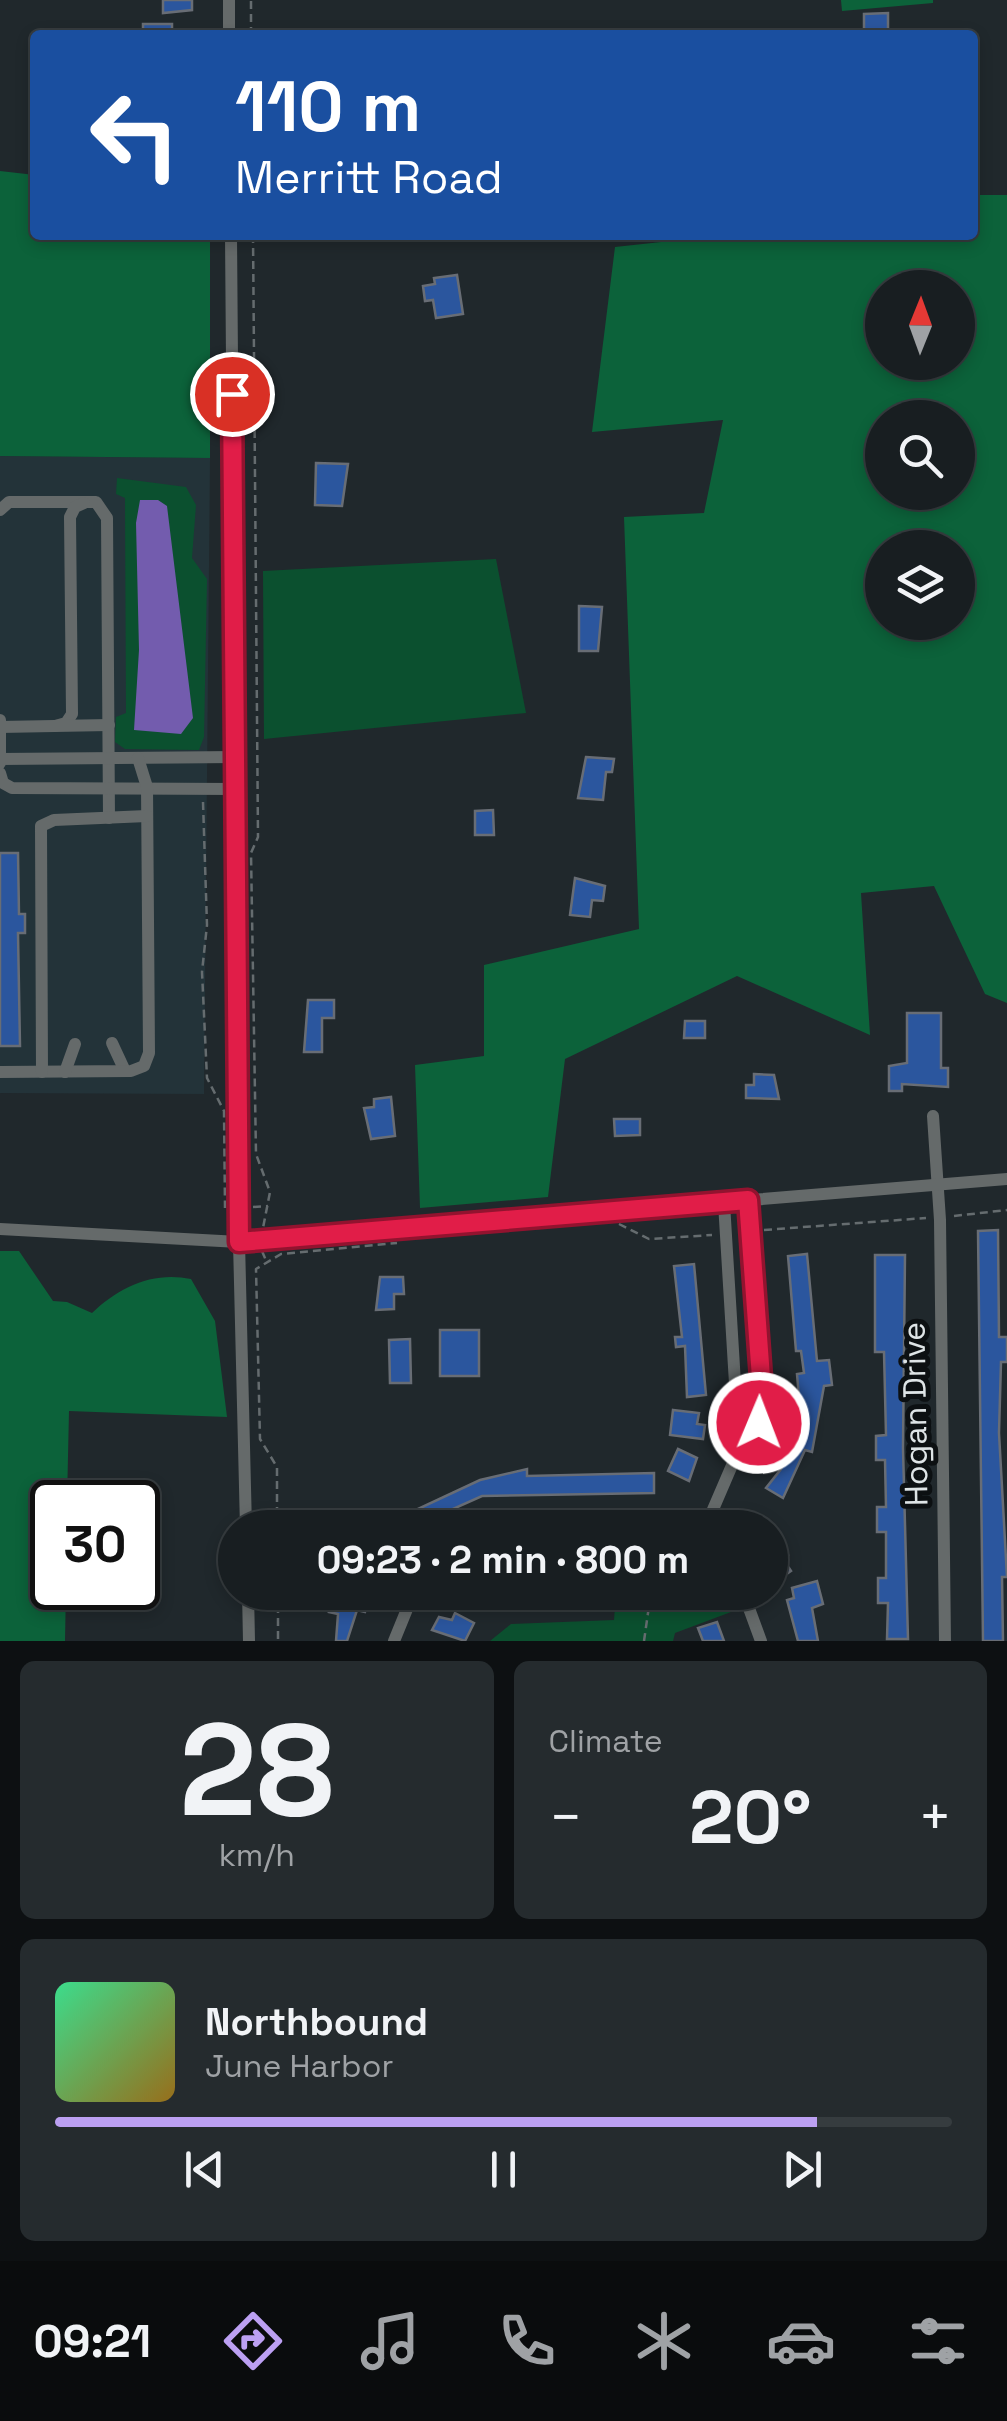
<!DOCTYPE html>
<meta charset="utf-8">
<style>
:root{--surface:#181e21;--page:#252b2e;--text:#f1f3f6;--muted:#9fa2a5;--line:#363c3f;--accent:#bca0f2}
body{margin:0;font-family:"Space Grotesk",sans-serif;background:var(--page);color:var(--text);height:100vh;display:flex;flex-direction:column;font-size:38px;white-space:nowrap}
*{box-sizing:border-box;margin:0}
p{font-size:32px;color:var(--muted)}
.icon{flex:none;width:55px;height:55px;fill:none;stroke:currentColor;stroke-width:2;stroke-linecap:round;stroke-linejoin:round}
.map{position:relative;height:1641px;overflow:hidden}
.sheet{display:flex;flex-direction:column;gap:20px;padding:20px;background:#0d1012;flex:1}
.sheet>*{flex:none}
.top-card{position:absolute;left:30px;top:30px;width:948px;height:210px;border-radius:10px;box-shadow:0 5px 15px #0003,0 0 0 2px var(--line);background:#1a4fa0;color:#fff;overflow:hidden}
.needle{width:65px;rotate:1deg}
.controls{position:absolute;left:865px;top:270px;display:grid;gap:20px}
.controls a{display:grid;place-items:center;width:110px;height:110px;border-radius:50%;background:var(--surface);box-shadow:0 5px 15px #0003,0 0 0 2px var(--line);font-size:50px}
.speed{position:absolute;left:30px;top:1480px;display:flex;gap:20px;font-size:50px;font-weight:700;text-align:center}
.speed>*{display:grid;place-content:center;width:130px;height:130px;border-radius:50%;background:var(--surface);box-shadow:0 5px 15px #0003,0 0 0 2px var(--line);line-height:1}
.speed .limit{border:5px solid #111;border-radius:15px;background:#fff;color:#111}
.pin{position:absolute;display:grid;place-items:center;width:85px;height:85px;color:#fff;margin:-42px;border:5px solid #fff;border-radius:50%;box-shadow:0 2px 10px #0007}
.me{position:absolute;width:110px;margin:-55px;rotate:1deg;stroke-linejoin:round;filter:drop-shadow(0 0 8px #0008)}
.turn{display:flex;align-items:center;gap:35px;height:210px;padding:0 40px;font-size:45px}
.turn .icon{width:130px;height:130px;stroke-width:2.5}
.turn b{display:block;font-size:70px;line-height:85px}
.big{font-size:75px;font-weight:700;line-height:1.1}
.sheet .tile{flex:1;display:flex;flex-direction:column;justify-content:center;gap:15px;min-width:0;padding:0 35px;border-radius:15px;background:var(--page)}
.sheet .dial{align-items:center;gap:0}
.dial b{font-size:130px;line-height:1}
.song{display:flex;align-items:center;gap:30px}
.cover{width:120px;height:120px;border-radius:15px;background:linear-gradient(135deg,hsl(150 70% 55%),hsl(40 70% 35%))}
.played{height:10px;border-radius:5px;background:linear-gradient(90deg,var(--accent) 85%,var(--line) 85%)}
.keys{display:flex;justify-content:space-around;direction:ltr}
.heat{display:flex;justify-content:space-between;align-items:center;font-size:55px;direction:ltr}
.sheet .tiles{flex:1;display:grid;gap:20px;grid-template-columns:1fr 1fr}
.tile:last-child{grid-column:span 2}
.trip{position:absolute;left:218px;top:1510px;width:570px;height:100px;border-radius:50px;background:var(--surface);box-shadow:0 5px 15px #0003,0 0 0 2px var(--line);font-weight:700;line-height:100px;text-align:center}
.menu{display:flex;height:160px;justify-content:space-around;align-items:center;background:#0a0c0d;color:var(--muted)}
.menu .icon{width:70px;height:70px}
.menu .active{color:var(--accent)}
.menu b{font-size:45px;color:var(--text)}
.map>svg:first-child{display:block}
</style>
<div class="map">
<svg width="1007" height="1641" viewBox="0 0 1007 1641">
<rect width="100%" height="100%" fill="#20282c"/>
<!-- built -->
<path fill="#233339" d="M 0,456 L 210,458 L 204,1094 L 0,1093 Z"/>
<!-- green -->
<g fill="#0b502f">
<path d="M 117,478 L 186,487 L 196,505 L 192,558 L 207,579 L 204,737 L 199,750 L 125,749 L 115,742 L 116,717 L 126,713 L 125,498 L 116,494 Z"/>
<path d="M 496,559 L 526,713 L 264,739 L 263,571 Z"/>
<path d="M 616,1593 L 729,1593 L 739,1609 L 675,1633 L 673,1641 L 490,1641 L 511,1624 L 614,1620 Z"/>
</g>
<!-- forest -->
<g fill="#0c623a" fill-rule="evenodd">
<path d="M 841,0 L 933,0 L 933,3 L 842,11 Z"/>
<path d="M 0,171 L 35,175 L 35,235 L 210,235 L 210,458 L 0,456 Z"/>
<path d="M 973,195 L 1007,195 L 1007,1003 L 985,994 L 934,886 L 861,893 L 870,1035 L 737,976 L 565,1059 L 548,1197 L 420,1208 L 415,1065 L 484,1056 L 484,965 L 639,929 L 624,517 L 704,513 L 723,420 L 592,432 L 615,247 L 726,235 L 972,235 ZM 882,288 L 958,288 L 958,362 L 882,362 ZM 882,418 L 958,418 L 958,492 L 882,492 ZM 882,548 L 958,548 L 958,622 L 882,622 Z"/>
<path d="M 0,1251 L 19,1251 L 53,1301 L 67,1302 L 92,1313 C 119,1287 153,1271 191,1279 L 215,1321 L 227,1417 L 69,1411 L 67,1502 L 52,1502 L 52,1588 L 66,1588 L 65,1641 L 0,1641 Z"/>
</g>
<!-- water -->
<path fill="#735cae" d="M 140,500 L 158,500 L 167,506 L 193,718 L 181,734 L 134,730 L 139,650 L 136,523 Z"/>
<!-- building -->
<g fill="#2b569e" stroke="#686d75" stroke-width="2.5">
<path d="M 163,0 L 192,0 L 192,10 L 163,13 Z"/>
<path d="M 888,13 L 888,31 L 864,31 L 864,14 Z"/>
<rect x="143" y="24" width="29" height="11"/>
<path d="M 457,275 L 463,314 L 436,318 L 433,300 L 425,301 L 423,286 L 435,284 L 434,278 Z"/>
<path d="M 316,463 L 348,464 L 342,506 L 315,505 Z"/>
<path d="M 579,606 L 602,607 L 598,651 L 579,651 Z"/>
<path d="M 586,757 L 614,759 L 612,772 L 606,772 L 603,800 L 578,798 Z"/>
<path d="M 493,810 L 494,835 L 475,835 L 475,811 Z"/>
<path d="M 0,853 L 18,853 L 19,914 L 25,914 L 25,933 L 18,933 L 20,1046 L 0,1046 Z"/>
<path d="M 575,878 L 605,886 L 603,901 L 592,900 L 590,917 L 570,915 Z"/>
<path d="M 308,1000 L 334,1000 L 334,1018 L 322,1018 L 322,1052 L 304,1052 Z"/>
<path d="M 907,1013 L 941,1013 L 941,1068 L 948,1068 L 948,1087 L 902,1084 L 902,1091 L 889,1091 L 889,1066 L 907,1063 Z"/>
<path d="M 685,1021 L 705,1021 L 705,1038 L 684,1038 Z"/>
<path d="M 754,1074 L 774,1075 L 779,1099 L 746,1098 L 746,1085 L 754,1085 Z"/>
<path d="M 391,1097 L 395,1136 L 371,1139 L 364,1108 L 374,1107 L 374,1099 Z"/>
<path d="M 614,1119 L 640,1119 L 640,1135 L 615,1136 Z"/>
<path d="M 998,1230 L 999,1337 L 1007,1337 L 1007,1362 L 1001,1362 L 999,1433 L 1007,1577 L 1002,1577 L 1003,1641 L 983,1641 L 978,1231 Z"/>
<path d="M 807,1254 L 817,1361 L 829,1360 L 832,1385 L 824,1386 L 812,1452 L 805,1450 L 783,1498 L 766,1488 L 781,1469 L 799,1423 L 794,1423 L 800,1410 L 797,1374 L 804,1373 L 801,1351 L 796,1351 L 788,1256 Z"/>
<path d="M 875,1255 L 905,1255 L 903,1448 L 908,1639 L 887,1639 L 888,1603 L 878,1603 L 878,1578 L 886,1578 L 886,1532 L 877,1532 L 877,1507 L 886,1507 L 885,1460 L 876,1460 L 876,1436 L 886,1435 L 884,1352 L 875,1352 Z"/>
<path d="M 694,1264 L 706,1395 L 687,1397 L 685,1346 L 676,1347 L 675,1337 L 682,1337 L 674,1266 Z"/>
<path d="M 380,1277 L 403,1277 L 404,1294 L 394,1294 L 394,1309 L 376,1310 Z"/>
<rect x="440" y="1330" width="39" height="46"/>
<path d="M 410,1339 L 411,1383 L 390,1383 L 389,1340 Z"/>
<path d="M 673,1410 L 699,1413 L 697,1424 L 705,1425 L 703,1439 L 670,1435 Z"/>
<path d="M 678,1449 L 697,1458 L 689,1481 L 668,1471 Z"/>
<path d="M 527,1469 L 527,1476 L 654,1473 L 654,1493 L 482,1496 L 437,1516 L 423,1528 L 415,1528 L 407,1514 L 480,1480 Z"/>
<path d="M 770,1535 L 788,1555 L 783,1559 L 791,1571 L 778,1580 L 770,1567 Z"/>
<path d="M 817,1581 L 823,1604 L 812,1608 L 818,1641 L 798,1641 L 787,1600 L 794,1598 L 792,1588 Z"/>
<path d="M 336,1592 L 370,1598 L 365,1612 L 357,1610 L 347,1641 L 336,1641 L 338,1614 L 329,1612 Z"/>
<path d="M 455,1613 L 474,1623 L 465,1641 L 432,1630 L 439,1617 L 452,1620 Z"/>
<path d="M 717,1622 L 724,1641 L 703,1641 L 698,1628 Z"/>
</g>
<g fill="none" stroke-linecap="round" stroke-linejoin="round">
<!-- path -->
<g stroke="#656c6f" stroke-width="2.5" stroke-dasharray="8 5" stroke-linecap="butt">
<path d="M 251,35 L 251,0"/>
<path d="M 253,235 L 258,837 L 251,853 L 256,1154 L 270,1192 L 263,1228"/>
<path d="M 203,802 L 207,925 L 202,972 L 207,1078 L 224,1111 L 225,1208"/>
<path d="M 253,1207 L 268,1206"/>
<path d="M 954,1216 L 1007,1210"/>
<path d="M 619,1224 L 649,1239 L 712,1235"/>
<path d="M 764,1230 L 926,1218"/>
<path d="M 262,1251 L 267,1263"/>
<path d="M 277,1528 L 277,1467 L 260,1439 L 256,1269 L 281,1254 L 397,1243"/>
<path d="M 278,1592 L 278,1641"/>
<path d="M 644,1641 L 651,1592"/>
</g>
<!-- minor -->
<g stroke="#656a6a" stroke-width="12">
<path d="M 229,0 L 229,35"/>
<path d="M 231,235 L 239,1242 L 246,1528"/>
<path d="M 0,510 L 9,502 L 96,502 L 107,518 L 109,818"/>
<path d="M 55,726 L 66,723 L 72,714 L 70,517 L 75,507 L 84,503"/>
<path d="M 0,727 L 109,725"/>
<path d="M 0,759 L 236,757"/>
<path d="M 0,763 L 0,720"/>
<path d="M 0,773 L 3,783 L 12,788 L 236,789"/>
<path d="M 112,1043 L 125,1071"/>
<path d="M 0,1072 L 131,1071 L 144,1066 L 149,1053 L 147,787 L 138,758"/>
<path d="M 42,1072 L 41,826 L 54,820 L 147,816"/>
<path d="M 65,1072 L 75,1044"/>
<path d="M 933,1116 L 940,1220 L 945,1641"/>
<path d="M 724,1203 L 739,1449"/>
<path d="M 0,1229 L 239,1242 L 1007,1179"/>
<path d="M 705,1528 L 739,1449 L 759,1423 L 763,1405 L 748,1200"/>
<path d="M 248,1592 L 249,1641"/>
<path d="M 743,1592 L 761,1641"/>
<path d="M 394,1641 L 414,1592"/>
</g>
</g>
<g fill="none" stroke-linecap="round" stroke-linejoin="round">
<!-- route casing -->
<g stroke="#92132f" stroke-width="25">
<path id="route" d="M 232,394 L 239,1242 L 748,1200 L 763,1405 L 759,1423"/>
</g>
<!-- route -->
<use href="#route" stroke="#e11d48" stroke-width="18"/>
</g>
<g text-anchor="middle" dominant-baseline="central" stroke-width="10" stroke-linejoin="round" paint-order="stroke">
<!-- street labels -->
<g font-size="32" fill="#dee4e6" stroke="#0c1012">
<text transform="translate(915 1414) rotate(-91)">Hogan Drive</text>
</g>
</g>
</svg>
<div class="controls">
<a><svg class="needle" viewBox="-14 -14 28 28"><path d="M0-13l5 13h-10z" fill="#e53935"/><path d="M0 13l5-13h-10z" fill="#9fa2a5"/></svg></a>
<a><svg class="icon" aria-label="search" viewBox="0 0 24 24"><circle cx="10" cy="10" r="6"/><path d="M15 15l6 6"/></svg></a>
<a><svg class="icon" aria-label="layers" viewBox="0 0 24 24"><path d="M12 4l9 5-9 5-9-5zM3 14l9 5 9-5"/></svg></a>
</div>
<div class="speed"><div class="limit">30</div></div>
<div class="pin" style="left:232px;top:394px;background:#d93025"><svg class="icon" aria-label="arrive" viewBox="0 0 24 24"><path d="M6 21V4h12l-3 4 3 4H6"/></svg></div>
<svg class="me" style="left:759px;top:1423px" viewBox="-20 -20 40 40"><circle r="17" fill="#e11d48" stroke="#fff" stroke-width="3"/><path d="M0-11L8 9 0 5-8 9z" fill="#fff"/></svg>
<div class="trip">09:23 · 2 min · 800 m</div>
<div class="top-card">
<div class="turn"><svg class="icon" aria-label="left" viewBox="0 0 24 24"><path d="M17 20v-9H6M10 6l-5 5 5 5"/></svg><div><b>110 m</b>Merritt Road</div></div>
</div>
</div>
<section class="sheet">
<div class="tiles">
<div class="tile dial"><b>28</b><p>km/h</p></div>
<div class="tile"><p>Climate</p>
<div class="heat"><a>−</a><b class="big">20°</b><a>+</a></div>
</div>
<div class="tile">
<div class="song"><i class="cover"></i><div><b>Northbound</b><p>June Harbor</p></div></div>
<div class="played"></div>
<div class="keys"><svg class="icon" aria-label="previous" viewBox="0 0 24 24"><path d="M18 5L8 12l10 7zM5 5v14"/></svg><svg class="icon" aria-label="pause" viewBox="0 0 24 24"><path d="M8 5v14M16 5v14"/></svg><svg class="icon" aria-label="next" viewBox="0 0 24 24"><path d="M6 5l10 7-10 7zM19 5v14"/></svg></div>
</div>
</div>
</section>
<nav class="menu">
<b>09:21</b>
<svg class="icon active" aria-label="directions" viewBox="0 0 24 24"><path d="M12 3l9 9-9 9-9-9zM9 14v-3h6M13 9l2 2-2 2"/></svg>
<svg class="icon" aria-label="music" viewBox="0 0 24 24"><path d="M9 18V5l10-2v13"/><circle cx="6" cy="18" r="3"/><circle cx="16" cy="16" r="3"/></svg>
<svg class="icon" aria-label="phone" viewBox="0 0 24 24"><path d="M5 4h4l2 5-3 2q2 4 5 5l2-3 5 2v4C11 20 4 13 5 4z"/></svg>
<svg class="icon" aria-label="climate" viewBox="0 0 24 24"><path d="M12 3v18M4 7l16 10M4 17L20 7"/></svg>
<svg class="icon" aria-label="car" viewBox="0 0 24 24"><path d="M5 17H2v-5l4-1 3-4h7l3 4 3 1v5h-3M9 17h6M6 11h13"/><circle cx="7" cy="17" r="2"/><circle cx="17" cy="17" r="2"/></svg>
<svg class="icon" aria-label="filters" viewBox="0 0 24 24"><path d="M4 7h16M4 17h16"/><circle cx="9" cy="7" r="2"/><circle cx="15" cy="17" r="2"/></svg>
</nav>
